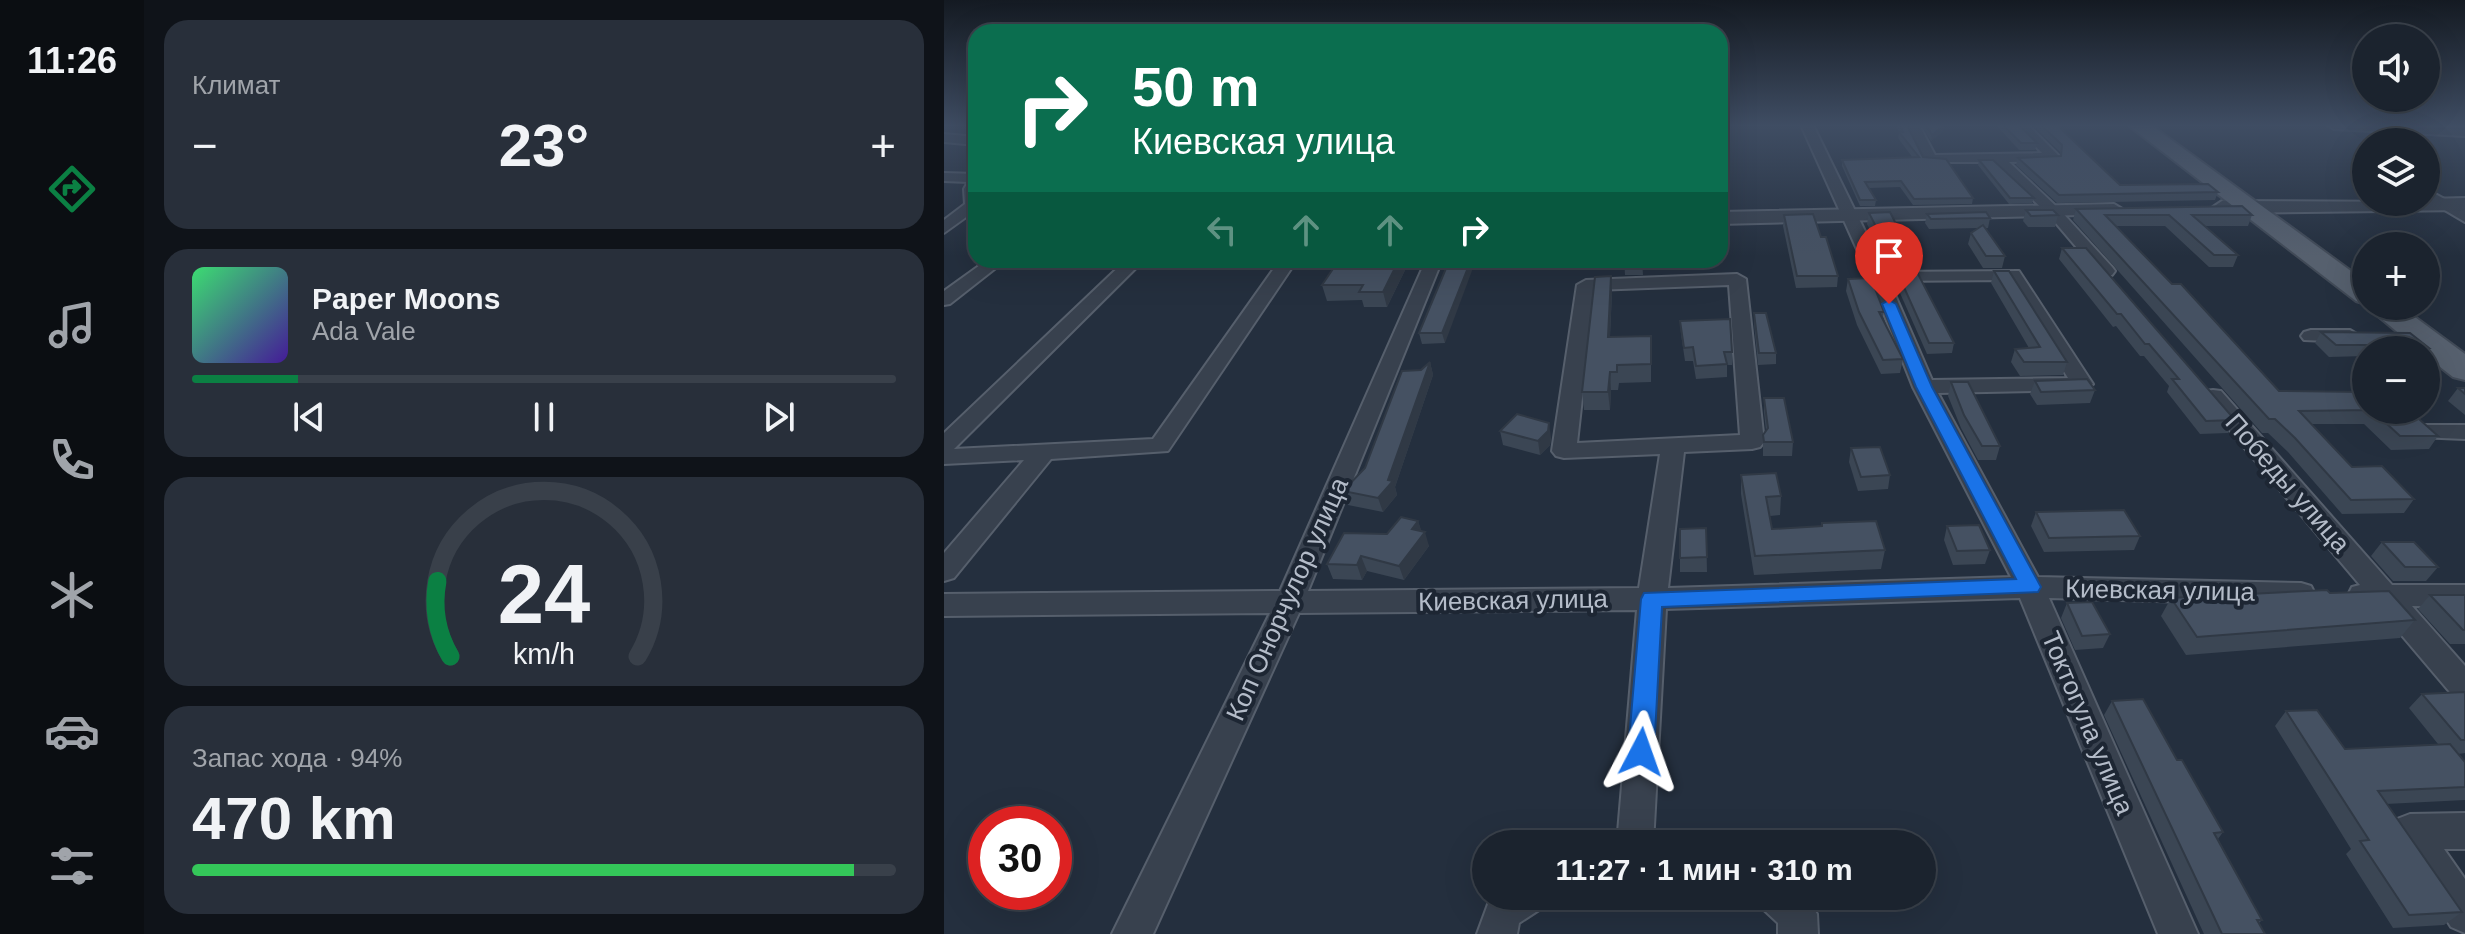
<!DOCTYPE html>
<html lang="ru">
<meta charset="utf-8">
<style>
:root{--surface:#1b232e;--page:#282f3a;--text:#f1f3f6;--muted:#a0a4aa;--line:#39404a;--accent:#0b8043}
body{margin:0;font-family:Arial,sans-serif;background:var(--page);color:var(--text);height:100vh;display:flex;flex-direction:column;font-size:30px;white-space:nowrap}
*{box-sizing:border-box;margin:0}
p{font-size:26px;color:var(--muted)}
.icon{flex:none;width:44px;height:44px;fill:none;stroke:currentColor;stroke-width:2;stroke-linecap:round;stroke-linejoin:round}
.map{position:relative;flex:1;overflow:hidden}
.panel{display:flex;flex-direction:column;gap:20px;padding:20px;background:#0f1319;width:800px}
.panel>*{flex:none}
.hud{position:absolute;left:24px;top:24px;width:760px;height:244px;border-radius:24px;box-shadow:0 8px 32px #0002,0 0 0 2px var(--line);background:#0b6e4f;color:#fff;overflow:hidden}
.buttons{position:absolute;left:1408px;top:24px;display:grid;gap:16px}
.buttons a{display:grid;place-items:center;width:88px;height:88px;border-radius:50%;background:var(--surface);box-shadow:0 8px 32px #0002,0 0 0 2px var(--line);font-size:40px}
.speed{position:absolute;left:24px;top:806px;display:flex;gap:16px;font-size:40px;font-weight:700;text-align:center}
.speed>*{display:grid;place-content:center;width:104px;height:104px;border-radius:50%;background:var(--surface);box-shadow:0 8px 32px #0002,0 0 0 2px var(--line);line-height:1}
.speed .limit{border:12px solid #d22;background:#fff;color:#111}
.pin{position:absolute;display:grid;place-items:center;width:68px;height:68px;color:#fff;margin:-82px -34px;border-radius:50% 50% 50% 0;rotate:-45deg;box-shadow:0 0 8px #0007}
.pin .icon{rotate:45deg}
.me{position:absolute;width:88px;margin:-44px;rotate:4deg;stroke-linejoin:round;filter:drop-shadow(0 0 6px #0008)}
.turn{display:flex;align-items:center;gap:28px;height:168px;padding:0 32px;font-size:36px}
.turn .icon{width:104px;height:104px;stroke-width:2.5}
.turn b{display:block;font-size:56px;line-height:68px}
.lanes{display:flex;align-items:center;height:76px;padding:0 32px;background:#0003;justify-content:center;gap:40px;direction:ltr}
.lanes .off{opacity:.35}
.big{font-size:60px;font-weight:700;line-height:1.1}
.panel .card{flex:1;display:flex;flex-direction:column;justify-content:center;gap:12px;min-width:0;padding:0 28px;border-radius:24px;background:var(--page)}
.panel .dial{align-items:center;gap:0}
.dial svg{height:208px;overflow:visible;fill:none;stroke:var(--line);stroke-width:7;stroke-linecap:round;text-anchor:middle}
.dial text{fill:var(--text);stroke:none}
.song{display:flex;align-items:center;gap:24px}
.cover{width:96px;height:96px;border-radius:12px;background:linear-gradient(135deg,hsl(140 70% 55%),hsl(260 70% 35%))}
.played{height:8px;border-radius:4px;background:linear-gradient(90deg,var(--accent) 15%,var(--line) 15%)}
.keys{display:flex;justify-content:space-around;direction:ltr}
.heat{display:flex;justify-content:space-between;align-items:center;font-size:44px;direction:ltr}
.charge{height:12px;border-radius:6px;background:linear-gradient(90deg,#34c759 94%,var(--line) 0)}
.trip{position:absolute;left:528px;top:830px;width:464px;height:80px;border-radius:40px;background:var(--surface);box-shadow:0 8px 32px #0002,0 0 0 2px var(--line);font-weight:700;line-height:80px;text-align:center}
main{display:flex;flex:1;min-height:0}
.menu{display:flex;flex-direction:column;width:144px;justify-content:space-around;align-items:center;background:#0b0e12;color:var(--muted)}
.menu .icon{width:56px;height:56px}
.menu .current{color:var(--accent)}
.menu b{font-size:36px;color:var(--text)}
.map>svg:first-child{display:block}
</style>
<main>
<nav class="menu">
<b>11:26</b>
<svg class="icon current" aria-label="directions" viewBox="0 0 24 24"><path d="M12 3l9 9-9 9-9-9zM9 14v-3h6M13 9l2 2-2 2"/></svg>
<svg class="icon" aria-label="music" viewBox="0 0 24 24"><path d="M9 18V5l10-2v13"/><circle cx="6" cy="18" r="3"/><circle cx="16" cy="16" r="3"/></svg>
<svg class="icon" aria-label="phone" viewBox="0 0 24 24"><path d="M5 4h4l2 5-3 2q2 4 5 5l2-3 5 2v4C11 20 4 13 5 4z"/></svg>
<svg class="icon" aria-label="climate" viewBox="0 0 24 24"><path d="M12 3v18M4 7l16 10M4 17L20 7"/></svg>
<svg class="icon" aria-label="car" viewBox="0 0 24 24"><path d="M5 17H2v-5l4-1 3-4h7l3 4 3 1v5h-3M9 17h6M6 11h13"/><circle cx="7" cy="17" r="2"/><circle cx="17" cy="17" r="2"/></svg>
<svg class="icon" aria-label="filters" viewBox="0 0 24 24"><path d="M4 7h16M4 17h16"/><circle cx="9" cy="7" r="2"/><circle cx="15" cy="17" r="2"/></svg>
</nav>
<section class="panel">
<div class="card"><p>Климат</p>
<div class="heat"><a>−</a><b class="big">23°</b><a>+</a></div>
</div>
<div class="card">
<div class="song"><i class="cover"></i><div><b>Paper Moons</b><p>Ada Vale</p></div></div>
<div class="played"></div>
<div class="keys"><svg class="icon" aria-label="previous" viewBox="0 0 24 24"><path d="M18 5L8 12l10 7zM5 5v14"/></svg><svg class="icon" aria-label="pause" viewBox="0 0 24 24"><path d="M8 5v14M16 5v14"/></svg><svg class="icon" aria-label="next" viewBox="0 0 24 24"><path d="M6 5l10 7-10 7zM19 5v14"/></svg></div>
</div>
<div class="card dial"><svg viewBox="0 0 100 80">
<path d="M14 69A42 42 0 1 1 86 69"/>
<path d="M14 69A42 42 0 0 1 9 40" stroke="#0b8043"/>
<text x="50" y="56" font-size="32" font-weight="700">24</text>
<text x="50" y="72" font-size="11">km/h</text>
</svg></div>
<div class="card"><p>Запас хода · 94%</p><b class="big">470 km</b><div class="charge"></div></div>
</section>
<div class="map">
<svg width="1521" height="934" viewBox="0 0 1521 934">
<rect width="100%" height="100%" fill="#242f3e"/>
<g fill="none" stroke-linecap="round" stroke-linejoin="round">
<!-- minor casing -->
<g stroke="#565f6c" stroke-width="4">
<g id="minor">
<path d="M 857,125 L 869,125 L 941,272 L 1075,271 L 1149,384 L 1138,390 L 994,393 L 1094,577 L 1357,583 L 1367,586 L 1371,594 L 1367,602 L 1357,605 L 1105,598 L 1254,934 L 1214,934 L 1076,598 L 722,609 L 709,844 L 673,844 L 693,610 L 355,613 L 209,934 L 168,934 L 326,613 L 0,616 L 0,594 L 336,591 L 482,260 L 498,260 L 364,591 L 695,588 L 716,454 L 620,458 L 612,456 L 608,451 L 633,285 L 642,280 L 793,274 L 802,279 L 820,442 L 816,447 L 808,449 L 740,452 L 724,588 L 1067,577 L 969,387 L 925,276 ZM 1064,280 L 1124,378 L 988,380 L 945,281 ZM 785,285 L 796,435 L 633,443 L 650,290 Z"/>
<path d="M 963,125 L 975,125 L 991,155 L 1098,153 L 1071,125 L 1084,125 L 1116,157 L 1109,161 L 1065,162 L 1115,209 L 1168,267 L 1171,271 L 1168,275 L 1156,275 L 1105,215 L 1049,162 L 981,162 Z"/>
<path d="M 1384,125 L 1521,128 L 1521,136 L 1390,129 Z"/>
<path d="M 0,134 L 32,137 L 32,145 L 0,142 Z"/>
<path d="M 776,152 L 783,156 L 783,166 L 776,170 Z"/>
<path d="M 0,173 L 32,174 L 32,210 L 0,233 L 0,220 L 21,204 L 20,189 L 24,182 L 0,181 Z"/>
<path d="M 1482,189 L 1521,210 L 1521,222 L 1482,199 Z"/>
<path d="M 43,260 L 62,260 L 6,304 L 0,305 L 0,291 Z"/>
<path d="M 182,260 L 200,260 L 10,449 L 209,439 L 336,260 L 353,260 L 224,451 L 107,459 L 10,578 L 0,581 L 0,553 L 80,460 L 0,464 L 0,433 Z"/>
<path d="M 1367,330 L 1406,330 L 1416,336 L 1406,342 L 1360,340 L 1357,336 L 1360,332 Z"/>
<path d="M 1269,390 L 1277,391 L 1448,585 L 1521,585 L 1521,607 L 1468,606 L 1521,666 L 1521,701 L 1510,697 L 1433,606 L 1408,603 L 1404,595 L 1408,587 L 1416,585 L 1261,401 L 1258,396 L 1261,391 Z"/>
<path d="M 1481,425 L 1521,425 L 1521,439 L 1473,437 L 1470,432 L 1473,427 Z"/>
<path d="M 1521,813 L 1521,849 L 1500,849 L 1521,879 L 1521,933 L 1507,927 L 1448,832 L 1453,819 L 1466,814 Z"/>
<path d="M 547,896 L 600,896 L 595,910 L 575,923 L 573,934 L 533,934 Z"/>
<path d="M 815,896 L 862,896 L 873,914 L 874,934 L 834,934 L 834,923 L 820,910 Z"/>
</g>
</g>
<!-- tertiary casing -->
<g stroke="#565f6c" stroke-width="4">
<g id="tertiary">
<path d="M 1521,198 L 1521,210 L 1278,213 L 1269,207 L 1278,201 L 1482,202 L 1482,199 Z"/>
<path d="M 1170,204 L 1180,210 L 1177,214 L 776,224 L 776,212 Z"/>
</g>
</g>
<!-- primary casing -->
<g stroke="#414a57" stroke-width="4">
<g id="primary">
<path d="M 1184,125 L 1207,125 L 1422,282 L 1422,304 L 1412,301 Z"/>
<path d="M 1422,306 L 1456,306 L 1521,354 L 1521,380 L 1509,377 L 1482,356 L 1482,350 L 1475,350 Z"/>
</g>
</g>
<!-- minor -->
<use href="#minor" fill="#38414e" fill-rule="evenodd"/>
<!-- tertiary -->
<use href="#tertiary" fill="#38414e" fill-rule="evenodd"/>
<!-- primary -->
<use href="#primary" fill="#56606e" fill-rule="evenodd"/>
</g>
<!-- wall -->
<g fill="#3b4654">
<path d="M 952,125 L 963,125 L 979,157 L 1029,198 L 1028,204 L 969,205 L 956,187 L 925,188 L 932,200 L 931,206 L 916,206 L 898,166 L 898,160 L 969,158 L 954,138 L 955,132 Z"/>
<path d="M 977,125 L 1000,125 L 999,131 L 987,141 Z"/>
<path d="M 1052,125 L 1075,125 L 1093,143 L 1091,150 L 1075,150 Z"/>
<path d="M 1088,125 L 1116,125 L 1116,128 L 1176,185 L 1274,192 L 1271,200 L 1113,203 L 1072,165 L 1074,158 L 1116,156 L 1116,152 Z"/>
<path d="M 1035,160 L 1090,198 L 1088,203 L 1065,204 L 1034,165 Z"/>
<path d="M 1132,209 L 1308,215 L 1304,226 L 1261,226 L 1294,255 L 1289,267 L 1265,267 L 1221,226 L 1171,226 L 1335,391 L 1475,410 L 1471,415 L 1494,436 L 1485,449 L 1447,450 L 1420,424 L 1367,424 L 1408,467 L 1470,499 L 1460,513 L 1398,514 L 1344,452 L 1324,433 L 1318,433 L 1129,220 Z"/>
<path d="M 1082,210 L 1114,215 L 1111,227 L 1084,227 L 1079,221 Z"/>
<path d="M 925,213 L 968,256 L 966,268 L 945,268 L 923,224 Z"/>
<path d="M 983,214 L 1046,218 L 1044,228 L 1041,228 L 1061,256 L 1058,268 L 1039,268 L 1024,244 L 1027,233 L 1034,228 L 985,229 L 981,223 Z"/>
<path d="M 840,215 L 877,237 L 894,276 L 893,287 L 852,288 L 839,226 Z"/>
<path d="M 1118,248 L 1291,420 L 1284,433 L 1256,434 L 1223,392 L 1225,386 L 1200,356 L 1196,356 L 1172,326 L 1169,327 L 1115,259 Z"/>
<path d="M 466,260 L 443,307 L 420,307 L 418,300 L 383,301 L 378,285 Z"/>
<path d="M 502,260 L 501,343 L 478,344 L 475,333 L 501,272 L 499,266 Z"/>
<path d="M 598,260 L 626,260 L 625,266 L 599,267 Z"/>
<path d="M 680,260 L 698,260 L 699,275 L 681,275 Z"/>
<rect x="739" y="260" width="27" height="5"/>
<path d="M 1050,271 L 1123,362 L 1119,375 L 1076,376 L 1067,362 L 1071,349 L 1085,348 L 1047,283 Z"/>
<path d="M 954,274 L 1010,343 L 1008,353 L 983,354 L 952,284 Z"/>
<path d="M 667,276 L 668,292 L 666,337 L 707,353 L 707,382 L 675,383 L 674,390 L 667,390 L 666,410 L 640,410 L 638,392 Z"/>
<path d="M 904,279 L 940,312 L 938,319 L 959,359 L 956,373 L 937,374 L 913,325 L 902,291 Z"/>
<path d="M 810,313 L 832,353 L 832,364 L 814,365 L 810,323 Z"/>
<path d="M 736,321 L 788,352 L 788,365 L 783,365 L 783,377 L 752,379 L 749,361 L 741,361 L 737,334 Z"/>
<path d="M 1377,332 L 1485,348 L 1482,353 L 1482,350 L 1422,350 L 1422,356 L 1385,357 L 1371,343 Z"/>
<path d="M 486,362 L 489,375 L 451,487 L 453,495 L 439,512 L 404,505 L 399,491 L 421,468 Z"/>
<path d="M 1091,381 L 1151,390 L 1146,403 L 1093,405 L 1086,394 Z"/>
<path d="M 1007,382 L 1056,446 L 1052,460 L 1034,460 L 1017,428 L 1004,396 Z"/>
<path d="M 1514,388 L 1521,388 L 1521,415 L 1504,401 Z"/>
<path d="M 820,398 L 849,442 L 848,456 L 819,456 L 819,435 L 822,431 L 820,412 Z"/>
<path d="M 556,431 L 607,437 L 606,445 L 596,455 L 559,445 Z"/>
<path d="M 907,448 L 946,475 L 944,489 L 914,491 L 905,462 Z"/>
<path d="M 797,475 L 837,496 L 836,515 L 826,516 L 828,529 L 877,526 L 878,523 L 941,550 L 937,569 L 810,575 L 797,494 Z"/>
<path d="M 1092,512 L 1196,536 L 1190,550 L 1100,552 L 1087,526 Z"/>
<path d="M 474,521 L 477,531 L 485,546 L 460,580 L 423,571 L 418,580 L 389,579 L 383,564 L 443,534 Z"/>
<path d="M 1003,526 L 1046,550 L 1041,564 L 1009,565 L 1000,540 Z"/>
<path d="M 762,528 L 763,572 L 736,572 L 736,529 Z"/>
<path d="M 1438,542 L 1494,567 L 1482,581 L 1449,581 L 1427,556 Z"/>
<path d="M 1386,593 L 1471,620 L 1456,638 L 1242,655 L 1217,616 L 1227,598 Z"/>
<path d="M 1486,595 L 1521,595 L 1521,644 L 1506,644 L 1474,609 Z"/>
<path d="M 1123,603 L 1166,634 L 1159,648 L 1131,650 L 1117,618 Z"/>
<path d="M 1521,692 L 1521,753 L 1514,754 L 1521,762 L 1521,800 L 1442,804 L 1518,912 L 1500,925 L 1449,928 L 1402,854 L 1407,849 L 1331,726 L 1342,711 L 1401,749 L 1494,744 L 1465,708 L 1478,694 Z"/>
<path d="M 1168,701 L 1233,760 L 1279,832 L 1274,839 L 1318,920 L 1315,923 L 1321,934 L 1260,934 L 1160,715 Z"/>
</g>
<!-- shaded-wall -->
<g fill="#303945">
<path d="M 1000,125 L 999,131 L 987,141 L 988,135 Z"/>
<path d="M 455,260 L 466,260 L 443,307 L 439,292 Z"/>
<path d="M 527,260 L 532,260 L 501,343 L 498,333 Z"/>
<path d="M 667,276 L 668,292 L 665,354 L 664,337 Z"/>
<path d="M 486,362 L 489,375 L 451,487 L 453,495 L 439,512 L 434,498 Z"/>
<path d="M 666,372 L 667,390 L 666,410 L 664,392 Z"/>
<path d="M 605,423 L 607,437 L 606,445 L 596,455 L 594,441 Z"/>
<path d="M 474,521 L 479,535 L 481,532 L 485,546 L 460,580 L 455,566 L 468,529 Z"/>
<path d="M 417,556 L 423,571 L 418,580 L 413,565 Z"/>
</g>
<!-- building -->
<g fill="#455162" stroke="#303945" stroke-width="2">
<path d="M 956,125 L 963,125 L 979,157 L 1002,159 L 1029,198 L 970,199 L 957,181 L 921,182 L 932,200 L 916,200 L 898,160 L 975,157 L 955,132 L 959,132 Z"/>
<path d="M 982,125 L 1000,125 L 988,135 Z"/>
<path d="M 1059,125 L 1075,125 L 1093,143 L 1077,143 Z"/>
<path d="M 1097,125 L 1116,125 L 1116,128 L 1176,185 L 1264,184 L 1274,192 L 1115,195 L 1074,158 L 1117,156 L 1118,145 Z"/>
<path d="M 1035,160 L 1049,160 L 1090,198 L 1066,198 Z"/>
<path d="M 1298,206 L 1308,215 L 1248,215 L 1294,255 L 1270,255 L 1225,215 L 1161,215 L 1228,284 L 1237,284 L 1335,391 L 1422,392 L 1422,410 L 1465,410 L 1494,436 L 1456,436 L 1428,410 L 1355,411 L 1408,467 L 1438,466 L 1470,499 L 1407,500 L 1351,438 L 1331,419 L 1325,419 L 1132,209 Z"/>
<path d="M 1082,210 L 1109,210 L 1114,215 L 1087,216 Z"/>
<path d="M 946,212 L 968,256 L 947,256 L 925,213 Z"/>
<path d="M 1042,212 L 1046,218 L 987,219 L 983,214 Z"/>
<path d="M 869,214 L 877,237 L 882,237 L 894,276 L 853,276 L 840,215 Z"/>
<path d="M 1039,225 L 1061,256 L 1042,256 L 1027,233 Z"/>
<path d="M 1118,248 L 1142,248 L 1291,420 L 1262,421 L 1228,379 L 1235,379 L 1205,344 L 1201,344 L 1177,314 L 1173,314 Z"/>
<path d="M 395,260 L 455,260 L 439,292 L 415,292 L 419,285 L 378,285 Z"/>
<path d="M 502,260 L 527,260 L 498,333 L 475,333 L 503,266 L 499,266 Z"/>
<path d="M 680,260 L 698,260 L 699,265 L 680,266 Z"/>
<path d="M 1050,271 L 1065,271 L 1123,362 L 1080,362 L 1071,349 L 1096,347 Z"/>
<path d="M 954,274 L 974,274 L 1010,343 L 985,343 Z"/>
<path d="M 667,276 L 664,337 L 707,336 L 707,364 L 673,365 L 673,372 L 666,372 L 664,392 L 638,392 L 651,277 Z"/>
<path d="M 927,278 L 940,312 L 935,312 L 959,359 L 939,360 L 915,312 L 904,279 Z"/>
<path d="M 810,313 L 822,313 L 832,353 L 815,353 Z"/>
<path d="M 786,319 L 788,352 L 780,352 L 783,364 L 752,366 L 749,347 L 740,348 L 736,321 Z"/>
<path d="M 1377,332 L 1466,333 L 1485,348 L 1441,349 L 1436,345 L 1392,345 Z"/>
<path d="M 486,362 L 444,480 L 449,481 L 434,498 L 399,491 L 421,468 L 458,371 L 477,370 Z"/>
<path d="M 1143,379 L 1151,390 L 1097,392 L 1091,381 Z"/>
<path d="M 1007,382 L 1024,382 L 1056,446 L 1038,446 L 1020,415 Z"/>
<path d="M 1514,388 L 1521,388 L 1521,394 Z"/>
<path d="M 820,398 L 840,398 L 849,442 L 820,442 L 819,435 L 824,428 Z"/>
<path d="M 573,414 L 605,423 L 604,431 L 594,441 L 556,431 Z"/>
<path d="M 936,447 L 946,475 L 917,477 L 907,448 Z"/>
<path d="M 832,473 L 837,496 L 822,497 L 828,529 L 878,526 L 878,523 L 932,521 L 941,550 L 811,556 L 797,475 Z"/>
<path d="M 1180,510 L 1196,536 L 1105,538 L 1092,512 Z"/>
<path d="M 457,517 L 474,521 L 468,529 L 481,532 L 455,566 L 417,556 L 413,565 L 383,564 L 400,533 L 443,534 Z"/>
<path d="M 1035,525 L 1046,550 L 1013,551 L 1003,526 Z"/>
<path d="M 762,528 L 763,557 L 736,558 L 736,529 Z"/>
<path d="M 1438,542 L 1470,542 L 1494,567 L 1461,567 Z"/>
<path d="M 1383,590 L 1386,593 L 1445,591 L 1471,620 L 1253,637 L 1227,598 Z"/>
<path d="M 1486,595 L 1521,595 L 1521,630 L 1519,630 Z"/>
<path d="M 1148,602 L 1166,634 L 1138,636 L 1123,603 Z"/>
<path d="M 1521,692 L 1521,740 L 1517,740 L 1478,694 Z"/>
<path d="M 1199,699 L 1233,760 L 1238,760 L 1279,832 L 1270,833 L 1318,920 L 1313,920 L 1321,934 L 1278,934 L 1168,701 Z"/>
<path d="M 1373,710 L 1401,749 L 1506,744 L 1521,762 L 1521,787 L 1434,791 L 1518,912 L 1465,915 L 1416,841 L 1425,840 L 1342,711 Z"/>
</g>
<!-- sky -->
<linearGradient id="sky" x2="0" y2="1"><stop stop-color="#141a22"/><stop offset="0.49" stop-color="#3f4d63"/><stop offset="1" stop-color="#3f4d63" stop-opacity="0"/></linearGradient>
<rect width="1521" height="256" fill="url(#sky)"/>
<!-- route -->
<path fill="#1a73e8" stroke="#114b97" stroke-width="2" d="M 945,300 L 952,304 L 988,387 L 1097,587 L 1094,592 L 718,607 L 710,752 L 706,760 L 697,764 L 688,760 L 684,752 L 697,599 L 700,593 L 1072,579 L 972,387 L 938,304 Z"/>
<g text-anchor="middle" dominant-baseline="central" stroke-width="8" stroke-linejoin="round" paint-order="stroke">
<!-- street labels -->
<g font-size="26" fill="#b4bcc9" stroke="#1d2633">
<text transform="translate(1344 483) rotate(49)">Победы улица</text>
<text transform="translate(1216 590) rotate(1)">Киевская улица</text>
<text transform="translate(343 599) rotate(-66)">Коп Онорчулор улица</text>
<text transform="translate(569 600) rotate(-1)">Киевская улица</text>
<text transform="translate(1144 723) rotate(67)">Токтогула улица</text>
</g>
</g>
</svg>
<div class="buttons">
<a><svg class="icon" aria-label="sound" viewBox="0 0 24 24"><path d="M4 9h4l5-4v14l-5-4H4zM17 9q2 3 0 6"/></svg></a>
<a><svg class="icon" aria-label="layers" viewBox="0 0 24 24"><path d="M12 4l9 5-9 5-9-5zM3 14l9 5 9-5"/></svg></a>
<a>+</a>
<a>−</a>
</div>
<div class="speed"><div class="limit">30</div></div>
<div class="pin" style="left:945px;top:304px;background:#d93025"><svg class="icon" aria-label="arrive" viewBox="0 0 24 24"><path d="M6 21V4h12l-3 4 3 4H6"/></svg></div>
<svg class="me" style="left:697px;top:752px" viewBox="-20 -20 40 40"><path d="M0-17L14 15 0 8-14 15z" fill="#1a73e8" stroke="#fff" stroke-width="4"/></svg>
<div class="trip">11:27 · 1 мин · 310 m</div>
<div class="hud">
<div class="turn"><svg class="icon" aria-label="right" viewBox="0 0 24 24"><path d="M7 20v-9h11M14 6l5 5-5 5"/></svg><div><b>50 m</b>Киевская улица</div></div>
<div class="lanes"><svg class="icon off" aria-label="left" viewBox="0 0 24 24"><path d="M17 20v-9H6M10 6l-5 5 5 5"/></svg><svg class="icon off" aria-label="ahead" viewBox="0 0 24 24"><path d="M12 20V5M6 11l6-6 6 6"/></svg><svg class="icon off" aria-label="ahead" viewBox="0 0 24 24"><path d="M12 20V5M6 11l6-6 6 6"/></svg><svg class="icon" aria-label="right" viewBox="0 0 24 24"><path d="M7 20v-9h11M14 6l5 5-5 5"/></svg></div>
</div>
</div>
</main>
